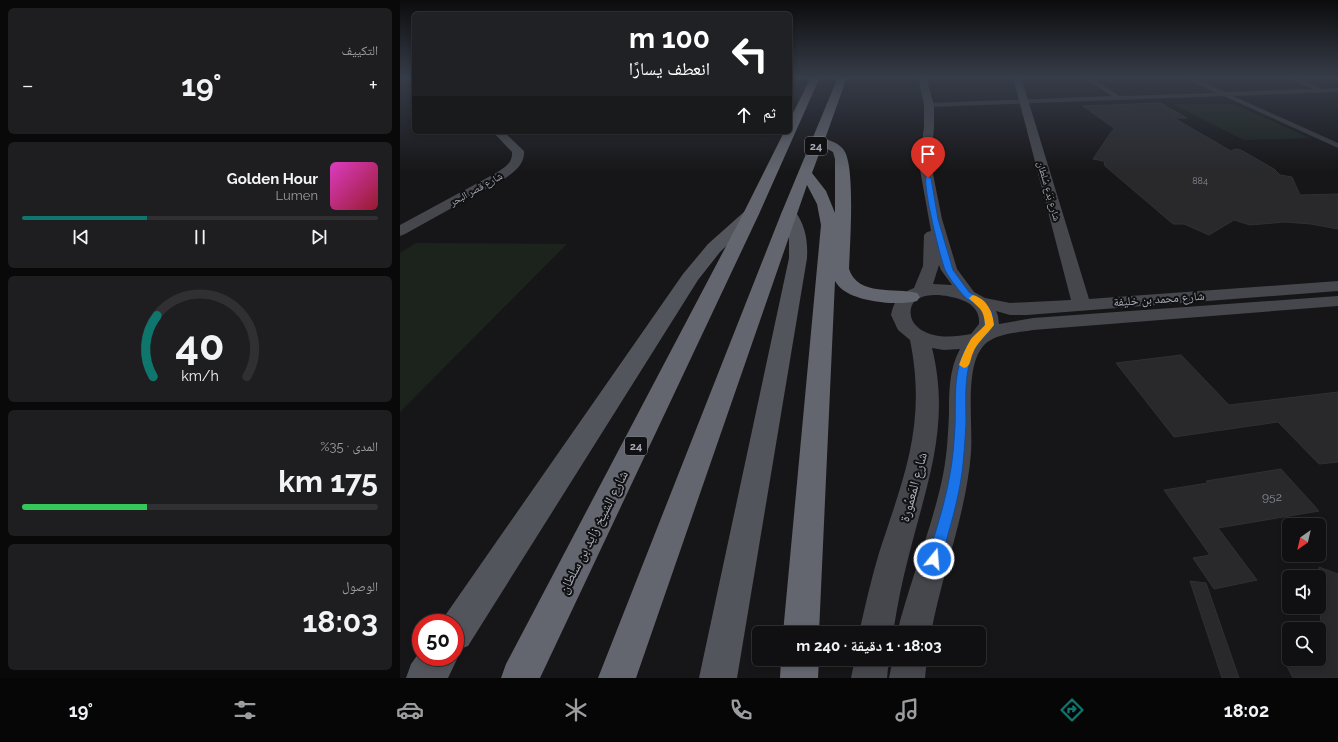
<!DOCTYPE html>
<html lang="ar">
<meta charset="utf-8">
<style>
:root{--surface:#101012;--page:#1e1e20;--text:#f1f3f6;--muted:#9c9d9f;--line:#303032;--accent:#0f766e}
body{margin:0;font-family:Raleway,"Noto Naskh Arabic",sans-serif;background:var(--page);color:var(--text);direction:rtl;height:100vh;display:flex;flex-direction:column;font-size:15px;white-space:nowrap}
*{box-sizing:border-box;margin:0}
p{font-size:13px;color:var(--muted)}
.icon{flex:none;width:22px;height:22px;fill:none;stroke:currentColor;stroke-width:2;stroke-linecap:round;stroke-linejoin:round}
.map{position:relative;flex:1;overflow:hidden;direction:ltr}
.sheet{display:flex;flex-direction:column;gap:8px;padding:8px;background:#09090a;width:400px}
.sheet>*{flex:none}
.guide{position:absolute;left:12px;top:12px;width:380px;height:122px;border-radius:6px;box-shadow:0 2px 6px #0003,0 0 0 1px var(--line);direction:rtl;background:#202124;color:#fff;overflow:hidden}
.needle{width:26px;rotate:214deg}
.fabs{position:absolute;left:882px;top:518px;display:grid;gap:8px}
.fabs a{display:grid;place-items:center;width:44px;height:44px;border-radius:6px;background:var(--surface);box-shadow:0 2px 6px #0003,0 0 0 1px var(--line);font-size:20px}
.speed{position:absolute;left:12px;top:614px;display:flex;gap:8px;font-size:20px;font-weight:700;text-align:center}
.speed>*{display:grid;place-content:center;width:52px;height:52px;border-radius:50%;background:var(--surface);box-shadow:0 2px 6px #0003,0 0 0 1px var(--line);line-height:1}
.speed .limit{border:6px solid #d22;background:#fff;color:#111}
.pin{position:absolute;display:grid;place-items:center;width:34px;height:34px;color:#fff;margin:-41px -17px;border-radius:50% 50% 50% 0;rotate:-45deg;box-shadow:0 0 4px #0007}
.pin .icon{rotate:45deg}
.me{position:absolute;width:44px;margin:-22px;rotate:17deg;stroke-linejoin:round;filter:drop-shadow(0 0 3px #0008)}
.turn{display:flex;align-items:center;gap:14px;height:84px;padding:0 16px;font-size:18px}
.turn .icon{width:52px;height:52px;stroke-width:2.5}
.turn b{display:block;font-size:28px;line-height:34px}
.then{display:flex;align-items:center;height:38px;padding:0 16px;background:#0003;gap:8px;font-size:15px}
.big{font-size:30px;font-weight:700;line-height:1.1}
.sheet .card{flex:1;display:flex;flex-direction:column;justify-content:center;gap:6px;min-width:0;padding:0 14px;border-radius:6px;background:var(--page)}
.sheet .dial{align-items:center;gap:0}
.dial svg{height:104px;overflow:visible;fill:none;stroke:var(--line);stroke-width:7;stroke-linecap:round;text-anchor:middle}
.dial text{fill:var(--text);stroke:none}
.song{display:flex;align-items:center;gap:12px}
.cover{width:48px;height:48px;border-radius:6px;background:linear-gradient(135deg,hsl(310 70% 55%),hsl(350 70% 35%))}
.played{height:4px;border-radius:2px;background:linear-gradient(90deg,var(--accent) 35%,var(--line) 35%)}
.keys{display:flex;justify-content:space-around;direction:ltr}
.heat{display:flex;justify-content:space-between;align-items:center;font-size:22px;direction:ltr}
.charge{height:6px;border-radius:3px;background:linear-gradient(90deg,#34c759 35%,var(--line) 0)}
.trip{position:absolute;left:352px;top:626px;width:234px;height:40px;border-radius:6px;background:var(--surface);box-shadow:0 2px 6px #0003,0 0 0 1px var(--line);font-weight:700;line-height:40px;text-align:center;direction:rtl}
.menu{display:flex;height:64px;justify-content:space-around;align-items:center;background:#060607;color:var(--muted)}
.menu .icon{width:28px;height:28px}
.menu .selected{color:var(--accent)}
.menu b{font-size:18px;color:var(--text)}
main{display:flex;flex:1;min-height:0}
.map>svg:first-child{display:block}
</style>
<main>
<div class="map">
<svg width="938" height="678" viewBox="0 0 938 678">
<rect width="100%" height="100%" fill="#161618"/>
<!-- green -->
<g fill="#1c231d">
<path d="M 772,104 L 834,104 L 910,138 L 844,140 Z"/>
<path d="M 16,243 L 167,244 L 0,412 L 0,253 Z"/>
</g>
<!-- building -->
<g fill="#29292c" stroke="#303034">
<path d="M 760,103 L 787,118 L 774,118 L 831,151 L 835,149 L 841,150 L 874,169 L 880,175 L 892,177 L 900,195 L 938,194 L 938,229 L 911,224 L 885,222 L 850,225 L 834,220 L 809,235 L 784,224 L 773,224 L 705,166 L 704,161 L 693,159 L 714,128 L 683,106 Z"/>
<path d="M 781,355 L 829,405 L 938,392 L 938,462 L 919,464 L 878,422 L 774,437 L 716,363 Z"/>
<path d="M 881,469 L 919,511 L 818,528 L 857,580 L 814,589 L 793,558 L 810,555 L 764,490 L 808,483 L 806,481 Z"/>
<path d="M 919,567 L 938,574 L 938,678 L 893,678 L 883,659 L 919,659 L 919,632 L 922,634 L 919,601 Z"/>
<path d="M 790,581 L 806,583 L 839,678 L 822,678 Z"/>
</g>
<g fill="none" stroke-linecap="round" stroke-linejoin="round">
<!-- street -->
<path fill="#37383d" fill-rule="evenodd" d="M 682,77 L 689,77 L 720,96 L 816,93 L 784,77 L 792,77 L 825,92 L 914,89 L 884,77 L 893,77 L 919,87 L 919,89 L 938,88 L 938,92 L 833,96 L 938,143 L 938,148 L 824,96 L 529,107 L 526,105 L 529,103 L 712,96 Z"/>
<!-- secondary -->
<g fill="#45474d" fill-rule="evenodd">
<path d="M 518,77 L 526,77 L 534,105 L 534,127 L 531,164 L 542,219 L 557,269 L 574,292 L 585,298 L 610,303 L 671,300 L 613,77 L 621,77 L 689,299 L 938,281 L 938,291 L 627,315 L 610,315 L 596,311 L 598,316 L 599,324 L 633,318 L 938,296 L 938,306 L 633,330 C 616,333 591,333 581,349 C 565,371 573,425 571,453 C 566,515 542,573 531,633 L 497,633 C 510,580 532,529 543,475 C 547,455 548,435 549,414 C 549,392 549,369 560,349 L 544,350 L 532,348 C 551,424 527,483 509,555 C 502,581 497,607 493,633 L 459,633 C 465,606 471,580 479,553 C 504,476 527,424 510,340 L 498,330 L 491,315 C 494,300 500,293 514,288 L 523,266 L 524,235 L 527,232 L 531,231 L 519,164 L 524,127 L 524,105 ZM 539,265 L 541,270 L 552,285 L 533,284 ZM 539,295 C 557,297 581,302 579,324 L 571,334 C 559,336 546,338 534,335 C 521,332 508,323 511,308 C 512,304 514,301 518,299 C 524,295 532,295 539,295 Z"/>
<path d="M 93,132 L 104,132 L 124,151 C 125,164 114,172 104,179 L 5,234 L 0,236 L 0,225 L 96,173 C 104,168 113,163 112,152 Z"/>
<path d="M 455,659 L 489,659 L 487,678 L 451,678 Z"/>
<path d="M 493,659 L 527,659 L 525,678 L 489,678 Z"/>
</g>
<!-- primary -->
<g fill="#53555c" fill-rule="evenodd">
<path d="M 351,209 L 357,211 L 359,214 L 320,252 L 298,280 L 68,646 L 55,651 L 58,657 L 48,678 L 6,678 L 11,664 L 21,650 L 21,657 L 55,657 L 55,623 L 41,623 L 42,620 L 283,274 L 308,244 L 345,211 Z"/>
<path d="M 389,209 L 395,211 C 405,225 408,240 407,258 L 337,678 L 299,678 L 389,258 L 389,235 L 381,214 L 383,211 Z"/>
</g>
<!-- highway -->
<g fill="#63666e" fill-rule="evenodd">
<path d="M 411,77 L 420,77 L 359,214 L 140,678 L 101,678 L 106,664 L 343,214 L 384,132 L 390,132 L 390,119 Z"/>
<path d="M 438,77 L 447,77 L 425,139 C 432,141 441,144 445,152 C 455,171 450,244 449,269 C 458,297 495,287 517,293 L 520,297 L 517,301 C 498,306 459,302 443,290 C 440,288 437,284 435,281 L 419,633 L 383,633 L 421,225 L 417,204 L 407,185 L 236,678 L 198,678 L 381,214 ZM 422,146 L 433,152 L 435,159 L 435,213 L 426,191 L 412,173 Z"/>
<path d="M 381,659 L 419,659 L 418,678 L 380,678 Z"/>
</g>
</g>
<!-- sky -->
<linearGradient id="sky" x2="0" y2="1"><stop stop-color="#0c0c0d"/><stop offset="0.45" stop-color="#363c48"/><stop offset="1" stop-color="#363c48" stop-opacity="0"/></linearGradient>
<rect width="938" height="172" fill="url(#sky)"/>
<!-- route -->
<path fill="#1a73e8" stroke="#114b97" d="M 526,176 L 531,178 L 538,219 L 553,270 L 569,292 L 583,301 L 592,312 L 594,325 C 586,336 577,342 572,355 C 564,377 566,400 566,424 C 565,440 564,457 562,473 C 558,502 549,531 541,559 L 539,564 L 534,566 L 529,564 L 527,559 C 536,531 545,503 550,474 C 553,458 554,442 555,426 C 556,401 553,377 563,354 C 568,342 577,335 585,325 C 584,301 575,308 563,295 C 557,288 549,278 545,270 C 540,257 523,188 526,176 Z"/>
<!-- slow -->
<path fill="#f59e0b" d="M 573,295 C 587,299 593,312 594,325 C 587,335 577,342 573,353 C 570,359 571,367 564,368 L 559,365 C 562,356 566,347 571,339 C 575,334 581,330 585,325 C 584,308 579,309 569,298 Z"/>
<g text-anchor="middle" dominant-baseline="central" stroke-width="4" stroke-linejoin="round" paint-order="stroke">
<!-- far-number labels -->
<g font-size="9" fill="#888b94">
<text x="800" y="181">884</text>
</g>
<!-- far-street labels -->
<g font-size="10" fill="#a8adb8" stroke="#111113">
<text transform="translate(76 189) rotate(-29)">شارع قصر البحر</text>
<text transform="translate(649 191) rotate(74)">شارع بَدَع سُلطان</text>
</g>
<!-- shield labels -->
<g fill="#111113" stroke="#7b7e86" stroke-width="1">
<rect x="405" y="137" width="22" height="18" rx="3"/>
<rect x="225" y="437" width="22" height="18" rx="3"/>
</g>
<g font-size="11" font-weight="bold" fill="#a8adb8">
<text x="416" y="146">24</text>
<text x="236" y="446">24</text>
</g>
<!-- street labels -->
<g font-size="12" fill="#a8adb8" stroke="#111113">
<text transform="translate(759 299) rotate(-4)">شارع محمد بن خليفة</text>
</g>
<!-- near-number labels -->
<g font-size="12" fill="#888b94">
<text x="872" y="497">952</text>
</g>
<!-- near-street labels -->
<g font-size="14" fill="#a8adb8" stroke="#111113">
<text transform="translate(513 487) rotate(-75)">شارع المَعمُورة</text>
<text transform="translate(193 532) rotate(-63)">شارع الشيخ زايد بن سلطان</text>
</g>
</g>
</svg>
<div class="fabs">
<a><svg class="needle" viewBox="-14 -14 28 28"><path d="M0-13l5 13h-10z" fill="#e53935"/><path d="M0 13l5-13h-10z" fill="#9c9d9f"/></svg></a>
<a><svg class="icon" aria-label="sound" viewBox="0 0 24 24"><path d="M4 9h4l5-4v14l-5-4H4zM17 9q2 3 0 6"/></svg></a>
<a><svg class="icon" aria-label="search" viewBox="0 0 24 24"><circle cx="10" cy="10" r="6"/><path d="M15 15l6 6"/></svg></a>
</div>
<div class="speed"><div class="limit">50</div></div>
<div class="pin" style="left:528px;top:178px;background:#d93025"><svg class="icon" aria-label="arrive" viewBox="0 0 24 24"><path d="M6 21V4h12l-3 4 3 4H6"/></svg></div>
<svg class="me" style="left:534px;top:559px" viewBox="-20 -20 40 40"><circle r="17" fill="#1a73e8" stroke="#fff" stroke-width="3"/><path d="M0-11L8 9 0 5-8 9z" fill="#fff"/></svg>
<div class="trip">18:03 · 1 دقيقة · 240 m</div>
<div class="guide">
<div class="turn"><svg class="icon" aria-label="left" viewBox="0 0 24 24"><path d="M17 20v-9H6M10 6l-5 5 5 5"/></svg><div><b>100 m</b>انعطف يسارًا</div></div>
<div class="then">ثم<svg class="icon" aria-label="ahead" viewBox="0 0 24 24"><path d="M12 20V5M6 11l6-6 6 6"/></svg></div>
</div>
</div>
<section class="sheet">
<div class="card"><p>التكييف</p>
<div class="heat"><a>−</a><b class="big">19°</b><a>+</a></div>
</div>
<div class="card">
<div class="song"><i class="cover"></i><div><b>Golden Hour</b><p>Lumen</p></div></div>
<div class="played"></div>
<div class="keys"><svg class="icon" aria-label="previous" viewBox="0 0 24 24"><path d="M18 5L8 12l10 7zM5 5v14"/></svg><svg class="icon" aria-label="pause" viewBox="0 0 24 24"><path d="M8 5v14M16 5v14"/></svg><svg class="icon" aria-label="next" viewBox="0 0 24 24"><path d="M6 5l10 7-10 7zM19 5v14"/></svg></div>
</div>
<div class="card dial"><svg viewBox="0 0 100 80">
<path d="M14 69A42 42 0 1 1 86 69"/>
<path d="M14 69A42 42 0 0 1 17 22" stroke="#0f766e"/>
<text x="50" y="56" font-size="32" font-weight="700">40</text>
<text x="50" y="72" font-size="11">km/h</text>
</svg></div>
<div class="card"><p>المدى · 35%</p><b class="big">175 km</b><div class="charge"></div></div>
<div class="card"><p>الوصول</p><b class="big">18:03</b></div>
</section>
</main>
<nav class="menu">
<b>18:02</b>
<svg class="icon selected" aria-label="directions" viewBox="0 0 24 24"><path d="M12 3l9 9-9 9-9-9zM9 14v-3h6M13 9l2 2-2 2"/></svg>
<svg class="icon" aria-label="music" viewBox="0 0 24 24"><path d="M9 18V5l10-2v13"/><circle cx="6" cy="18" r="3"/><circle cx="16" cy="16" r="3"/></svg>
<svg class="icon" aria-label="phone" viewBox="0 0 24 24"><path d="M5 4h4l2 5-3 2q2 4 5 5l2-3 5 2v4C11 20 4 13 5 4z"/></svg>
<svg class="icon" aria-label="climate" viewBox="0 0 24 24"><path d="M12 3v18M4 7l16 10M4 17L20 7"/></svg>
<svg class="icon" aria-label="car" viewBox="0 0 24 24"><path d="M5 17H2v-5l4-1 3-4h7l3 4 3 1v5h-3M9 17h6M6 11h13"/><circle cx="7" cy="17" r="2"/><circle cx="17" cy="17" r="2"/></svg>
<svg class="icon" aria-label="filters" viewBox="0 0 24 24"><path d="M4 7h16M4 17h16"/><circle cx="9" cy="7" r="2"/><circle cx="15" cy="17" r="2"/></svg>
<b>19°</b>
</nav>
